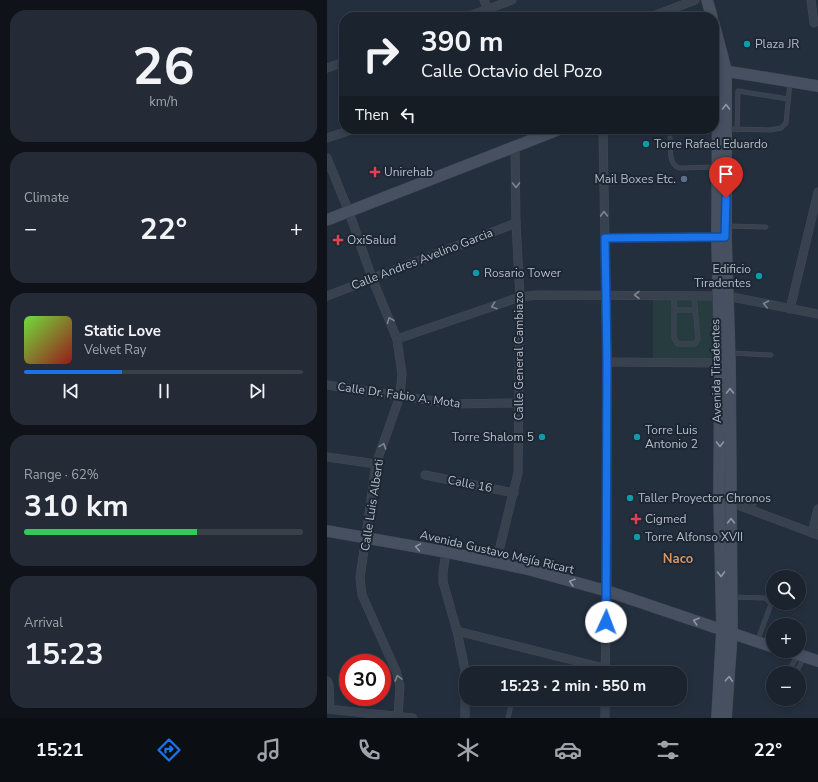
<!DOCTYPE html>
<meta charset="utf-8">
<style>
:root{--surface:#1b232e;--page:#242b36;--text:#f1f3f6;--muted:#a0a4aa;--line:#39404a;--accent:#1a73e8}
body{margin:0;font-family:"Nunito Sans",sans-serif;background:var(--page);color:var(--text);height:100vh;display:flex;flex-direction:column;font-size:15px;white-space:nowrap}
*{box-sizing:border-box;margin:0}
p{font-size:13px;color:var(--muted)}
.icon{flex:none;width:22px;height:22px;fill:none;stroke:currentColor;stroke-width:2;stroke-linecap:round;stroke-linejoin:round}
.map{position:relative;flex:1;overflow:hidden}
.panel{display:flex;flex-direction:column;gap:10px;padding:10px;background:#0f1319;width:327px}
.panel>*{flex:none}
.guide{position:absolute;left:12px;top:12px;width:380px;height:122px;border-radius:16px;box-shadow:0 2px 6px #0003,0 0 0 1px var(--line);background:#1b232e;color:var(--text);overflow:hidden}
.tools{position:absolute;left:439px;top:570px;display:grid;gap:8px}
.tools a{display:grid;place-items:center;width:40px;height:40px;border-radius:50%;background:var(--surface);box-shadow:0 2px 6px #0003,0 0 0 1px var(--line);font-size:20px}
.speed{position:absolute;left:12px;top:654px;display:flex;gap:8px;font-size:20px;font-weight:700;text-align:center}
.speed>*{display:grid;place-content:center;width:52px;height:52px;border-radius:50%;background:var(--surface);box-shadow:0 2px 6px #0003,0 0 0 1px var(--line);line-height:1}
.speed .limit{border:6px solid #d22;background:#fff;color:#111}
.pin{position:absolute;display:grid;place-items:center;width:34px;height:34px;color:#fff;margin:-41px -17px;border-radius:50% 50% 50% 0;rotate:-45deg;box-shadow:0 0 4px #0007}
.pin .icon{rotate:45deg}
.me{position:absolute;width:44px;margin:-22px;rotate:2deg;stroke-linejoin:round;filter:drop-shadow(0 0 3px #0008)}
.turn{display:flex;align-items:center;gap:14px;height:84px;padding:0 16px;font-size:18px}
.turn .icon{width:52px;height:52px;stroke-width:2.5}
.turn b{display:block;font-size:28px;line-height:34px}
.then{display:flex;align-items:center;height:38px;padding:0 16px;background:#0003;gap:8px;font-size:15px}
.big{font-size:30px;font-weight:700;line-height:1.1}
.panel .tile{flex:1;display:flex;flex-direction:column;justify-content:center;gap:6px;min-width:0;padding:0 14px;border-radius:16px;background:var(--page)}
.panel .dial{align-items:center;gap:0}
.dial b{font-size:52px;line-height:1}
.song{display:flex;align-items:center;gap:12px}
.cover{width:48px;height:48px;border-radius:6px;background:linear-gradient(135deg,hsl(100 70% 55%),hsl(0 70% 35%))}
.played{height:4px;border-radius:2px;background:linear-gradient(90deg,var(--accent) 35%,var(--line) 35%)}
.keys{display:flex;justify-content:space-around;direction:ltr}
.heat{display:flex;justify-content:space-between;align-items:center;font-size:22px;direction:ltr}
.charge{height:6px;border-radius:3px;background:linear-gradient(90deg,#34c759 62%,var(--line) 0)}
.trip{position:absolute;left:132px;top:666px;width:228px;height:40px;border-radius:16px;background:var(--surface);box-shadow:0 2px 6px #0003,0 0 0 1px var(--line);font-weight:700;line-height:40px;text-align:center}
.menu{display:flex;height:64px;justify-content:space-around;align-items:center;background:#0b0e12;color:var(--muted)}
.menu .icon{width:28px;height:28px}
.menu .selected{color:var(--accent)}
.menu b{font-size:18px;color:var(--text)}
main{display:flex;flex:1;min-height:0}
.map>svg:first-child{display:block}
</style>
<main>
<section class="panel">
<div class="tile dial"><b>26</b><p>km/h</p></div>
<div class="tile"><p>Climate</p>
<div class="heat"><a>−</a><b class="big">22°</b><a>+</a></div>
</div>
<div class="tile">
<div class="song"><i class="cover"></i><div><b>Static Love</b><p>Velvet Ray</p></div></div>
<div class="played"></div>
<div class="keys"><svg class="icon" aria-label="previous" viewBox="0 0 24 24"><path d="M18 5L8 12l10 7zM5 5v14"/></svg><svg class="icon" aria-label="pause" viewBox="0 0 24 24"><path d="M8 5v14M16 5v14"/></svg><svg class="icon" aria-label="next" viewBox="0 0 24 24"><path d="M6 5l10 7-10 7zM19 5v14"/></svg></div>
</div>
<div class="tile"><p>Range · 62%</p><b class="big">310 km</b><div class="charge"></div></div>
<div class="tile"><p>Arrival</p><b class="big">15:23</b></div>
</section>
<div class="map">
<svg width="491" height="718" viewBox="0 0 491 718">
<rect width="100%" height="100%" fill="#242f3e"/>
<!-- green -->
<path fill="#263c3f" d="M 326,298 L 389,298 L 387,360 L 326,359 Z"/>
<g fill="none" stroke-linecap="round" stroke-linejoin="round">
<!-- lane casing -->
<g stroke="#414a57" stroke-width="5">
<g id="lane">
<path d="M 399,129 L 443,130 L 454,128 L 459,123 L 463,82"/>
<path d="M 410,130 L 411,91 L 461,99"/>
<path d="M 343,138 C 344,148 341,164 352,168 L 390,167"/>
<path d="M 399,226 L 439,227"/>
<path d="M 347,295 L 347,338 L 351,344 L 368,344 L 371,339 L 367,295"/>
<path d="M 347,310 L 368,310"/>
<path d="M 404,353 L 444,355"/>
<path d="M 424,509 L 428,502"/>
<path d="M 405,597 L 439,598 L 444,604 L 430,642"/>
<path d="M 464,667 L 471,655"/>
<path d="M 471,669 L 477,657"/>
<path d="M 181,718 L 184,705"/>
</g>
</g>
<!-- street casing -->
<g stroke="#414a57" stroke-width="9">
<g id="street">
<path d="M 157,0 L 164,17"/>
<path d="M 484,0 L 487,23"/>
<path d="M 140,17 L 185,0"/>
<path d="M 324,17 L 368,0"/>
<path d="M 0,68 L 17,62"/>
<path d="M 204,129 L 208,138"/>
<path d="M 276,129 L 280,362 L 280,591 L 278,673"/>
<path d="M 0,138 L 27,129"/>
<path d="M 0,158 L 22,212 L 45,278 L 70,339 L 75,374 L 73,396 L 49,464 L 33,578 L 35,595 L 69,671 L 73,686 L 71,716"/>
<path d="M 278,238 L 395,237"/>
<path d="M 0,296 L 189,223"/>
<path d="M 463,309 L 491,192"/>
<path d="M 70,339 L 193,297 L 210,295 L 400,296 L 491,314"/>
<path d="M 280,362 L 398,363"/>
<path d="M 0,385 L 126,404 L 191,403"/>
<path d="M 0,457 L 49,464"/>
<path d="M 98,475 L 187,493"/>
<path d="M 392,498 L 491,535"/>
<path d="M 485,533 L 491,509"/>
<path d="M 119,552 L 116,572 L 116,582 L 130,631 L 138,670 L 138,718"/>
<path d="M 169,563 L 191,473 L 193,297 L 189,223 L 188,146"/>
<path d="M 130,631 L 277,668"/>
<path d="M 0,681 L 2,685 L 3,709"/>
<path d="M 278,699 L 278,718"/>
<path d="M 0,709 L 86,718"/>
</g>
</g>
<!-- secondary casing -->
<g stroke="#414a57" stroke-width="12">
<g id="secondary">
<path d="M 380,0 L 385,17"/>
<path d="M 387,24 L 399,70 L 399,237 L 403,364 L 405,633 L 399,718"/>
<path d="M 387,56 L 391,70 L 390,238 L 393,363 L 392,498 L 395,629 L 390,718"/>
<path d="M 392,70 L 491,86"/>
<path d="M 0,220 L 233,129"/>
<path d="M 0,531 L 119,552 L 200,569 L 280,591 L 446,647"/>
<path d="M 461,651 L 491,661"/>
</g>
</g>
<!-- lane -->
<use href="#lane" stroke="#38414e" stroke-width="4"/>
<!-- street -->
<use href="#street" stroke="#38414e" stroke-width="8"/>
<!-- secondary -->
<use href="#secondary" stroke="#465061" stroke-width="11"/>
</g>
<!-- one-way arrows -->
<defs><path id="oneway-chevron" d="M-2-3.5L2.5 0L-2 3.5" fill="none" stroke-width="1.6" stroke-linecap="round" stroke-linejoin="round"/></defs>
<g stroke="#8e96a5">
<use href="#oneway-chevron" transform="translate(399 107) rotate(-90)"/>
<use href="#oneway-chevron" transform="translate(403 391) rotate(-90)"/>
<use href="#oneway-chevron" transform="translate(393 444) rotate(90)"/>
<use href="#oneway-chevron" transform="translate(404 521) rotate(-90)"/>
<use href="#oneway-chevron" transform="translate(91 547) rotate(-170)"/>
<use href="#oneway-chevron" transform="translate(394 574) rotate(89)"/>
<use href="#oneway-chevron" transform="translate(245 582) rotate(-164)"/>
<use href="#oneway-chevron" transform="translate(369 621) rotate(-162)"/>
<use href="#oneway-chevron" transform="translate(402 679) rotate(-87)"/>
</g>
<g stroke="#7c8592">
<use href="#oneway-chevron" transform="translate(189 185) rotate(89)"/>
<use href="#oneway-chevron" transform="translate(277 214) rotate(-91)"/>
<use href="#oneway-chevron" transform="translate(310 295) rotate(-180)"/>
<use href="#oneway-chevron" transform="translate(439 304) rotate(-168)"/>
<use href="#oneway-chevron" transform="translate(167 306) rotate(161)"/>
<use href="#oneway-chevron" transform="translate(63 320) rotate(-112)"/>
<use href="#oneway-chevron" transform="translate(56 446) rotate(-70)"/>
<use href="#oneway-chevron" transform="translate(71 678) rotate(-105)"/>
</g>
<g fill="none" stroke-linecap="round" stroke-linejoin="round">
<!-- route casing -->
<g stroke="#114b97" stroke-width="10">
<path id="route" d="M 279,622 L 280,362 L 278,238 L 398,237 L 399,198"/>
</g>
<!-- route -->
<use href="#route" stroke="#1a73e8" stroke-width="7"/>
</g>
<!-- markers -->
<g fill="#0f9aa8" stroke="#1d2633" stroke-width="1.5">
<circle cx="420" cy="44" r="4"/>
<circle cx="319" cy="144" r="4"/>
<circle cx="149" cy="273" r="4"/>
<circle cx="432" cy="276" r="4"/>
<circle cx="215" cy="437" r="4"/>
<circle cx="310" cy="437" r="4"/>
<circle cx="303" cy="498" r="4"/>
<circle cx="310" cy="537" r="4"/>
</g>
<g fill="#e0444e" stroke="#1d2633" stroke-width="1.5">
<path d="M46 166h4v4h4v4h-4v4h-4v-4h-4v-4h4z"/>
<path d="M9 234h4v4h4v4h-4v4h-4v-4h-4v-4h4z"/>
<path d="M307 513h4v4h4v4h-4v4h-4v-4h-4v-4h4z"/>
</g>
<circle fill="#5c6f8a" stroke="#1d2633" stroke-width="1.5" cx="357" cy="179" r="4"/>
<g text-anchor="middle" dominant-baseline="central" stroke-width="4" stroke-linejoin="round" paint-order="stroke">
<!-- poi labels -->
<g font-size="12" fill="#b4bcc9" stroke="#1d2633" text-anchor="start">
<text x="428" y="44">Plaza JR</text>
<text x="327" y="144">Torre Rafael Eduardo</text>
<text x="57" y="172">Unirehab</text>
<text x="349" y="179" text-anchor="end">Mail Boxes Etc.</text>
<text x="20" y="240">OxiSalud</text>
<text x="424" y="269" text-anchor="end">Edificio<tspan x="424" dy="14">Tiradentes</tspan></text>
<text x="157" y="273">Rosario Tower</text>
<text x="318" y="430">Torre Luis<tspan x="318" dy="14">Antonio 2</tspan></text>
<text x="207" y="437" text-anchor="end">Torre Shalom 5</text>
<text x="311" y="498">Taller Proyector Chronos</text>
<text x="318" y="519">Cigmed</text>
<text x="318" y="537">Torre Alfonso XVII</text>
</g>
<!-- street labels -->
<g font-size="12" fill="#b4bcc9" stroke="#1d2633">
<text transform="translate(95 259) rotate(-21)">Calle Andres Avelino Garcia</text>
<text transform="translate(192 356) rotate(-90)">Calle General Cambiazo</text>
<text transform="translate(389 371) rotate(-91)">Avenida Tiradentes</text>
<text transform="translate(72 395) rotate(8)">Calle Dr. Fabio A. Mota</text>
<text transform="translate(143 484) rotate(11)">Calle 16</text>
<text transform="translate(45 505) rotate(-81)">Calle Luis Alberti</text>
<text transform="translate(170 552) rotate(13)">Avenida Gustavo Mejía Ricart</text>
</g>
<!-- neighbourhood labels -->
<g font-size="13" font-weight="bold" fill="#d59563" stroke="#1d2633">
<text x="351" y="559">Naco</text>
</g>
</g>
</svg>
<div class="tools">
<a><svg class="icon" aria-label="search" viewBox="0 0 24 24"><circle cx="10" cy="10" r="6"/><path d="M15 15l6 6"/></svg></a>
<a>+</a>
<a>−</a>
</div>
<div class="speed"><div class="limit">30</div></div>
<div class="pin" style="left:399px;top:198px;background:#d93025"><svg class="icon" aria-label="arrive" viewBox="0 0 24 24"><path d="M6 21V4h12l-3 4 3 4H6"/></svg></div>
<svg class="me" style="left:279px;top:622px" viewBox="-20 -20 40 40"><circle r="19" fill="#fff"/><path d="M0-13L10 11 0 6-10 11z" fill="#1a73e8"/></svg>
<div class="trip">15:23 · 2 min · 550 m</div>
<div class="guide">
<div class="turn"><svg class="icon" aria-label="right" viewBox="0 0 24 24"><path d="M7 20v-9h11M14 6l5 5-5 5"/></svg><div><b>390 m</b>Calle Octavio del Pozo</div></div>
<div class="then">Then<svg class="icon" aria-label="left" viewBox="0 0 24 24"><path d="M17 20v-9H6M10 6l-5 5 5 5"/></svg></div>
</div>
</div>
</main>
<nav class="menu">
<b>15:21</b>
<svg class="icon selected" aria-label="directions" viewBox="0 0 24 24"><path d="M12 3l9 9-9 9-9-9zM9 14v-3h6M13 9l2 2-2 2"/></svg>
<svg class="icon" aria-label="music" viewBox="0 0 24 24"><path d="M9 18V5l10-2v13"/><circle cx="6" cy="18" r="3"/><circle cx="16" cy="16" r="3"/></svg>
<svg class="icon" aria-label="phone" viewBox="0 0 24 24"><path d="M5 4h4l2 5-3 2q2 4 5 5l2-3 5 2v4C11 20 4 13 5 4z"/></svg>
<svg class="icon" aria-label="climate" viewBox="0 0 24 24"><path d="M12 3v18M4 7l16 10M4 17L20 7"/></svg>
<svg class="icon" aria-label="car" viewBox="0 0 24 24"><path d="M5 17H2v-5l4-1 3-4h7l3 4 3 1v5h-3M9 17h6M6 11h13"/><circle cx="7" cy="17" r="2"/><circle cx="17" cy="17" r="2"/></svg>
<svg class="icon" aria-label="filters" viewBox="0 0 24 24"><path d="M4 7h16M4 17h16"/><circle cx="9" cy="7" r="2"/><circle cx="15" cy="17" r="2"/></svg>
<b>22°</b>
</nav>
